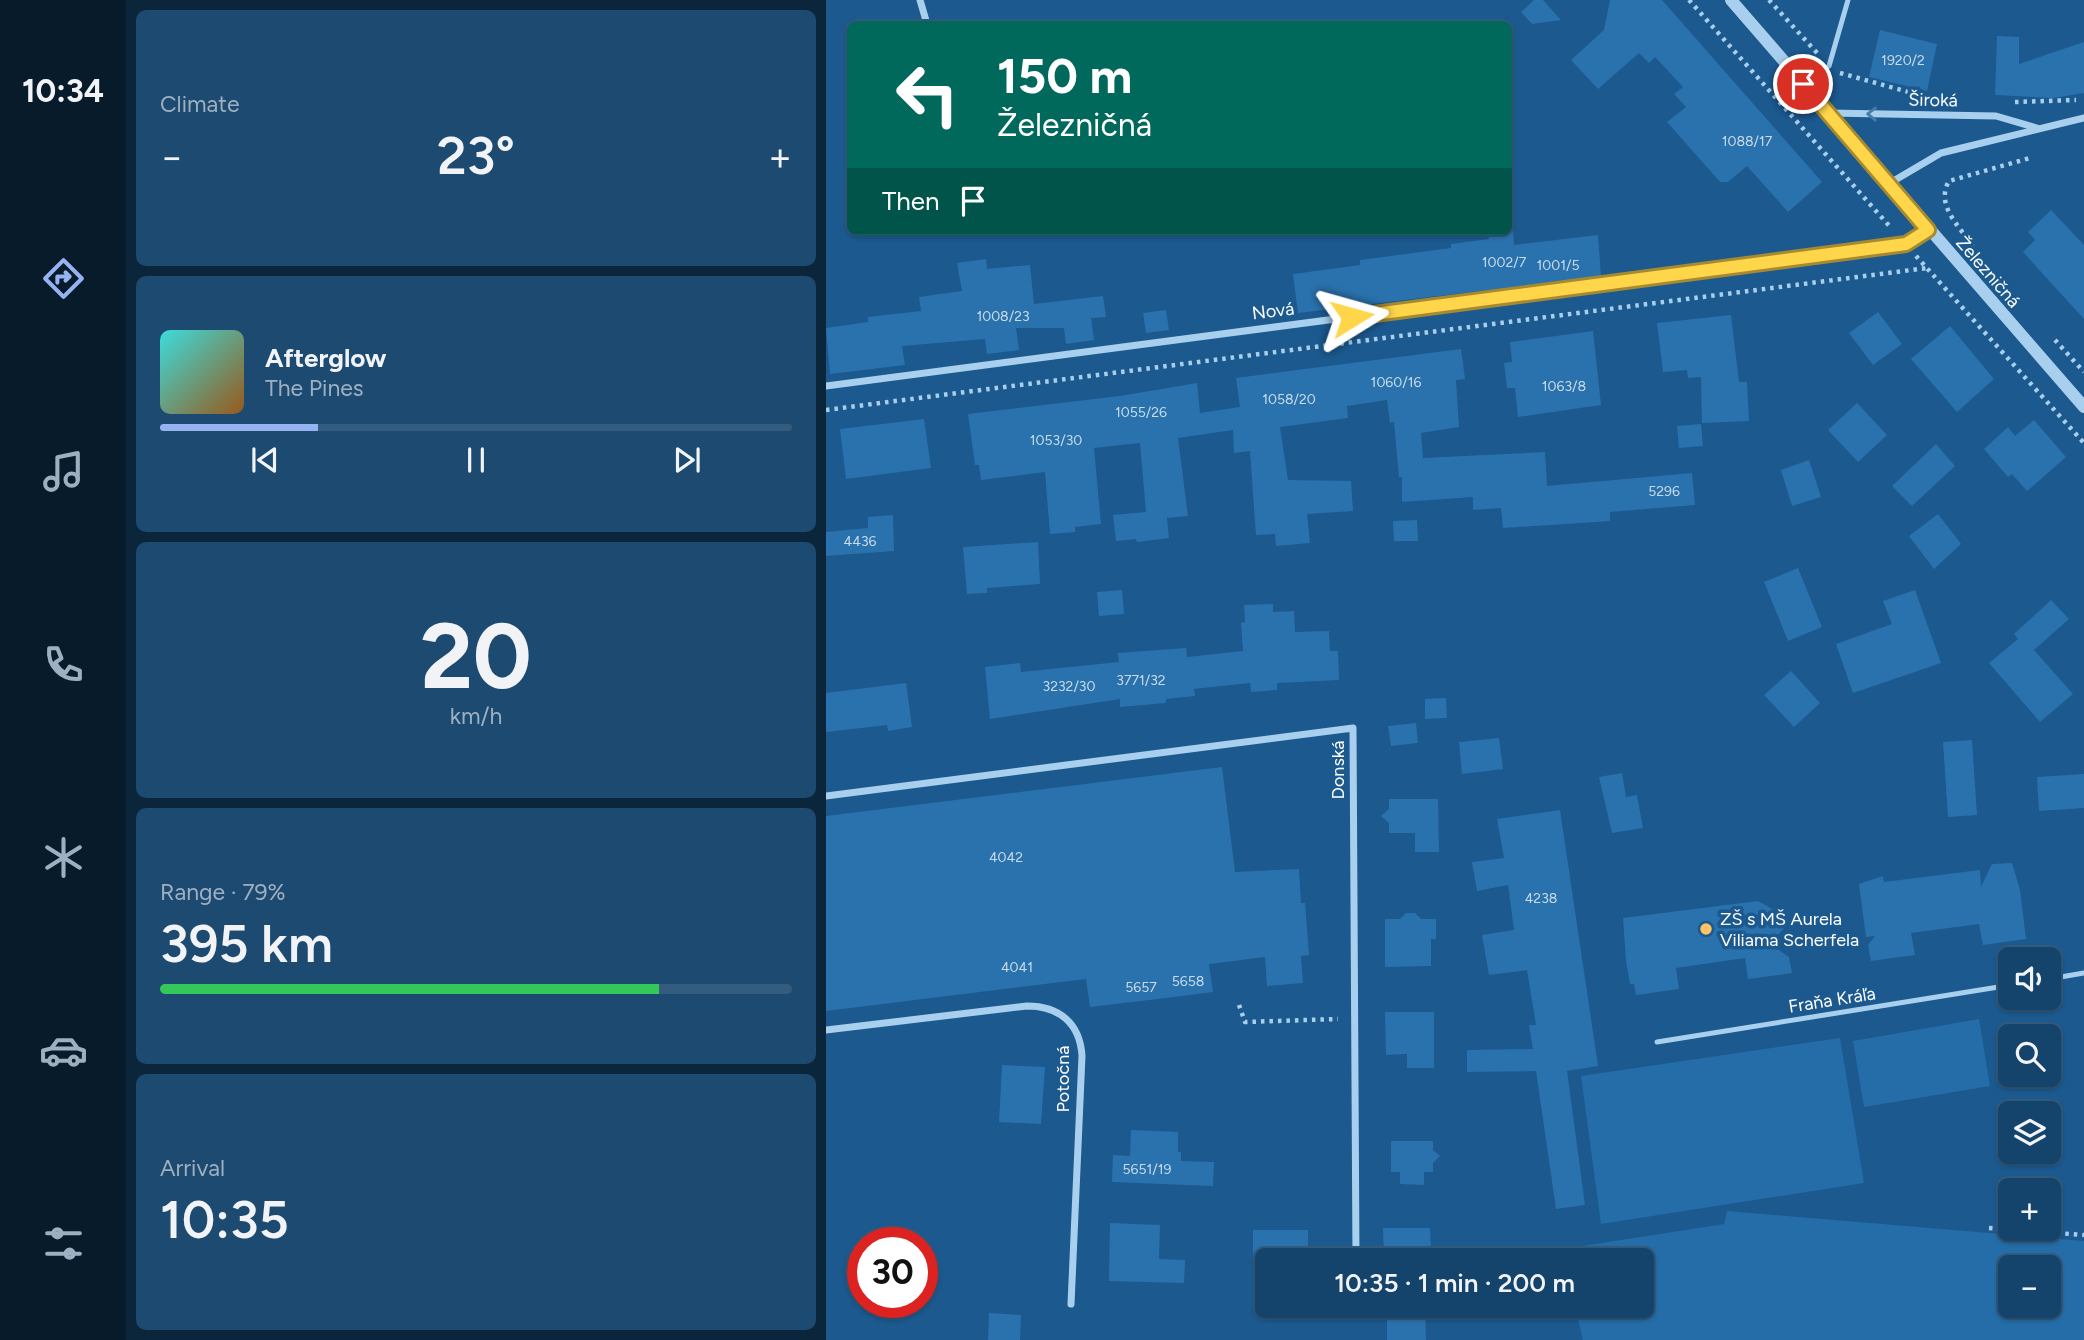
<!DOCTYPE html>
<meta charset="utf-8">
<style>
:root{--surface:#14436b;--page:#1d4a71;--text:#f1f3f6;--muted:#9db0c1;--line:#335c7e;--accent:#95b2f1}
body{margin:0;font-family:Figtree,sans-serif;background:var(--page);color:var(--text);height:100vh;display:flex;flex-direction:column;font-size:26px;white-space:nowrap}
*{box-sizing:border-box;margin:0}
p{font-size:23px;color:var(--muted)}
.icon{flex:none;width:38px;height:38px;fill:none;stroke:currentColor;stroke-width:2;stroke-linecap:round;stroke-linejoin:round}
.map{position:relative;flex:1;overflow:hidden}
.details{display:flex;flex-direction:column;gap:10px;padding:10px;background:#0b253b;width:700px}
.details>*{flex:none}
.banner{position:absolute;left:21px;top:21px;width:665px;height:214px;border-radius:10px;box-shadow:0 2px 5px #0004,0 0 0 2px var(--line);background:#00695c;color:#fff;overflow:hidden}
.tools{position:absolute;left:1172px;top:947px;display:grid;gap:14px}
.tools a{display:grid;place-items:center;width:63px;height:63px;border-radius:10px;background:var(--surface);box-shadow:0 2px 5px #0004,0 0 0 2px var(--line);font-size:35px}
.speed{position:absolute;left:21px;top:1227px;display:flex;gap:14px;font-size:35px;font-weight:700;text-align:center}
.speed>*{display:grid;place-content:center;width:91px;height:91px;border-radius:50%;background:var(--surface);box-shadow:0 2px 5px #0004,0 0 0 2px var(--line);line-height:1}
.speed .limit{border:10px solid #d22;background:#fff;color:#111}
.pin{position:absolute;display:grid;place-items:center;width:60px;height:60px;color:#fff;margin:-30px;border:4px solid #fff;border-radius:50%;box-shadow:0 2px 7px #0007}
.me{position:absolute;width:77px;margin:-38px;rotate:82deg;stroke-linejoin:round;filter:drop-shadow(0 0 5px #0008)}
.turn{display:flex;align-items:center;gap:24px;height:147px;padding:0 35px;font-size:32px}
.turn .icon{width:91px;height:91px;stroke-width:2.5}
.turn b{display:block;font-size:49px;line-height:60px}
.then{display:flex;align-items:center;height:66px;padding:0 35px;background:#0003;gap:14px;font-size:26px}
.big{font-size:52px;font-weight:600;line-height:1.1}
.details .card{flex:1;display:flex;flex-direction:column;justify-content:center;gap:10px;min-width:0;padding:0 24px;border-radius:10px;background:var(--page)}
.details .dial{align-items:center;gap:0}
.dial b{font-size:91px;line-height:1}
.song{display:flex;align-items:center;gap:21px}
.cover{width:84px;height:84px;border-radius:10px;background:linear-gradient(135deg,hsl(180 70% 55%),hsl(30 70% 35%))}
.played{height:7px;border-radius:4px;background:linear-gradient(90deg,var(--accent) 25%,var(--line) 25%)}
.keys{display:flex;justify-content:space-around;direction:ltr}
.heat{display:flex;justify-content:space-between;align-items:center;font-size:38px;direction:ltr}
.charge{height:10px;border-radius:5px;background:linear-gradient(90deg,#34c759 79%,var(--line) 0)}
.trip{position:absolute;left:429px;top:1248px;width:399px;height:70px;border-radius:10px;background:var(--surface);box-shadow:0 2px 5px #0004,0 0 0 2px var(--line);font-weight:600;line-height:70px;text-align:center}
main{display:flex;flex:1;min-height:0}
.menu{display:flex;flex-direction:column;width:126px;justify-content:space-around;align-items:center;background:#081b2b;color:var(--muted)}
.menu .icon{width:49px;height:49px}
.menu .on{color:var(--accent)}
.menu b{font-size:32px;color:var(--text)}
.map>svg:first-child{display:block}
</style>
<main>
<nav class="menu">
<b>10:34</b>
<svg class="icon on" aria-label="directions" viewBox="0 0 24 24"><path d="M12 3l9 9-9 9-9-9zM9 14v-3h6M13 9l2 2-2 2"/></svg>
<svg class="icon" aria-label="music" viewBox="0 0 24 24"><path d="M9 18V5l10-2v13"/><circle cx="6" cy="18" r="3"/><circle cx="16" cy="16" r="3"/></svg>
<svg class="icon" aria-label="phone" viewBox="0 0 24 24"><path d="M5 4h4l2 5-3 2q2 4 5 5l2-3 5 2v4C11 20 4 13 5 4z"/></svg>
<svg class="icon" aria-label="climate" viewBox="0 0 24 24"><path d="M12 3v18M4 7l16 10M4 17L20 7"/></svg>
<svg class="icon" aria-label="car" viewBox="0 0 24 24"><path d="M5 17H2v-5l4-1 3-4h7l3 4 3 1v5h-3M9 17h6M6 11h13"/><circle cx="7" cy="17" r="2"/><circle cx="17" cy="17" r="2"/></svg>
<svg class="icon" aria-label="filters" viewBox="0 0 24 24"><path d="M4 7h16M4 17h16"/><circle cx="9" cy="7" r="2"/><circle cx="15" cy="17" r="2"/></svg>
</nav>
<section class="details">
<div class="card"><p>Climate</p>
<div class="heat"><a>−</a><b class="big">23°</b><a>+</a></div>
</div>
<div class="card">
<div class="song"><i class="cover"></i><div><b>Afterglow</b><p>The Pines</p></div></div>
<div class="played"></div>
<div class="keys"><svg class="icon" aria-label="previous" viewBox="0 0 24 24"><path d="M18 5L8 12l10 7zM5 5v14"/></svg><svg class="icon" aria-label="pause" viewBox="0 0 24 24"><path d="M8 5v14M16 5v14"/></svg><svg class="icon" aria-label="next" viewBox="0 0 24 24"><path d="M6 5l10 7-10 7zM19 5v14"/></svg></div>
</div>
<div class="card dial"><b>20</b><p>km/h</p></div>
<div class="card"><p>Range · 79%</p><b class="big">395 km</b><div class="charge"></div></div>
<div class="card"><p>Arrival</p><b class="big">10:35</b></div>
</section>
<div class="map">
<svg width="1258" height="1340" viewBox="0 0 1258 1340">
<rect width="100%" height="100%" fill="#1b598f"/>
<!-- green -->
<g fill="#246da8" fill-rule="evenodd">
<path d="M 1153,1019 L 1164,1086 L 1038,1107 L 1027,1041 Z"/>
<path d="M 1014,1038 L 1038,1183 L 775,1224 L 755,1076 Z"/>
<path d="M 901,1211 L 1258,1241 L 1258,1340 L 757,1340 L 749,1306 L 816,1306 L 816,1260 L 740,1260 L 737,1249 L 898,1224 ZM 1185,1267 L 1223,1267 L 1223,1306 L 1185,1306 Z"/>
</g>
<!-- building -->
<g fill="#2a72ad">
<path d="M 708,0 L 717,0 L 735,20 L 706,24 L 695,12 Z"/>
<path d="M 784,0 L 836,0 L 996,182 L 962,212 L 921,166 L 902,182 L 894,182 L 841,122 L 860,107 L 848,94 L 857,87 L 829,57 L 823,63 L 813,53 L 772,89 L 745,60 L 778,30 Z"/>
<path d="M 1054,30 L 1111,44 L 1101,91 L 1043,77 Z"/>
<path d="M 1171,36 L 1193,37 L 1193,64 L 1258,42 L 1258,93 L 1227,98 L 1169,95 Z"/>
<path d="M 1225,210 L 1258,245 L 1258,319 L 1197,252 L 1209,240 L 1202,232 Z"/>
<path d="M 662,231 L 687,231 L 688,245 L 772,235 L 775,276 L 472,313 L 467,274 L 534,265 L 534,260 L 625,248 L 625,244 L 663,239 Z"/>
<path d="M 160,259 L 161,269 L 204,265 L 208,304 L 277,296 L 280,317 L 265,318 L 268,340 L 240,344 L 238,328 L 190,328 L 193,350 L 161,354 L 159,339 L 76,346 L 79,365 L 4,374 L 0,328 L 42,322 L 42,317 L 95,311 L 93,297 L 136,291 L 131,263 Z"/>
<path d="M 340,310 L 343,330 L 320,333 L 317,313 Z"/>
<path d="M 1052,312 L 1076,344 L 1047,365 L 1023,333 Z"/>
<path d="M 905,315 L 913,382 L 921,382 L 923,421 L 876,423 L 875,377 L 862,378 L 861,370 L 837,372 L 831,323 Z"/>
<path d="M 1124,326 L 1168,379 L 1131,412 L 1085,359 Z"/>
<path d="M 767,331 L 775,405 L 692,417 L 689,388 L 681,388 L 678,363 L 686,362 L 684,342 Z"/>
<path d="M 635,349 L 639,379 L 630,380 L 633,427 L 595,433 L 597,458 L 719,452 L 721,486 L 866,473 L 869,505 L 784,512 L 784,521 L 677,528 L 675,508 L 647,510 L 647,497 L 576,502 L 576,477 L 573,477 L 568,422 L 564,423 L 561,400 L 521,406 L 522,418 L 454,427 L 462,480 L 525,481 L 527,511 L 481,514 L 484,543 L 450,546 L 449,534 L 430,535 L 424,451 L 408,453 L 407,430 L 352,438 L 362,516 L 341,518 L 343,538 L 311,542 L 310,539 L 290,541 L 287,515 L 320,512 L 314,443 L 268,448 L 275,524 L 249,527 L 249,532 L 224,534 L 219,472 L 155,480 L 153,465 L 149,465 L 142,414 L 294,396 L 371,383 L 374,413 L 414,407 L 410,378 Z"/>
<path d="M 1031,403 L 1061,435 L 1032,462 L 1002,430 Z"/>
<path d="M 98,419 L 105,468 L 20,479 L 14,429 Z"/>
<path d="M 1208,420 L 1240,457 L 1201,491 L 1186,474 L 1182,477 L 1158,449 L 1182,427 L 1189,436 Z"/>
<path d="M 875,424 L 877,446 L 853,448 L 851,426 Z"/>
<path d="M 1110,444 L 1129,466 L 1086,506 L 1066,486 Z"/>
<path d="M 983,460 L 995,497 L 966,506 L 955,470 Z"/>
<path d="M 1112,514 L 1135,544 L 1108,569 L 1083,536 Z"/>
<path d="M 67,515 L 68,551 L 0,556 L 0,532 L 42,528 L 42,517 Z"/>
<path d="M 591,520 L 592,541 L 568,541 L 567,521 Z"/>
<path d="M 212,542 L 214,584 L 161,588 L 161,593 L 141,594 L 137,547 Z"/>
<path d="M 972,568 L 996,627 L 962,641 L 938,582 Z"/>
<path d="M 296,590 L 298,614 L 273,616 L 271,592 Z"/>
<path d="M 1089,590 L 1115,663 L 1027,693 L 1010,644 L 1066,624 L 1057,601 Z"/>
<path d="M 1225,600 L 1243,619 L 1208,650 L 1247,694 L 1214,722 L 1163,663 L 1192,639 L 1188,634 Z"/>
<path d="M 447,604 L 447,612 L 468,611 L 469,632 L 503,631 L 504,651 L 512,651 L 513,680 L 451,683 L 451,690 L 425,692 L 424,683 L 368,689 L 369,696 L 340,699 L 340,703 L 294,707 L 294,699 L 164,719 L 159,667 L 194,663 L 195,672 L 293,662 L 292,653 L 360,648 L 361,657 L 417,651 L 415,623 L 419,622 L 418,605 Z"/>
<path d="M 965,671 L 994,703 L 968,727 L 938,695 Z"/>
<path d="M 80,683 L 86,727 L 62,731 L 61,725 L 0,732 L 0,693 Z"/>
<path d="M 620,698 L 621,718 L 599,719 L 599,699 Z"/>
<path d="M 590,723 L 592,743 L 565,746 L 562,726 Z"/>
<path d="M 673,738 L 677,769 L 636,774 L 633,742 Z"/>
<path d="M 1146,740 L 1151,815 L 1122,817 L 1117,742 Z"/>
<path d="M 396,767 L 409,872 L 473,869 L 475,903 L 479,903 L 483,955 L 475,956 L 477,983 L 441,986 L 439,957 L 383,964 L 387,992 L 340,998 L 264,1007 L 260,979 L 0,1011 L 0,816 Z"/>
<path d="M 796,773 L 800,797 L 811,795 L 817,828 L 786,833 L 773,777 Z"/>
<path d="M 1258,774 L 1258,808 L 1213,811 L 1211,777 Z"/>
<path d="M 563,799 L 612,799 L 613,852 L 589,852 L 589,833 L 563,833 L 563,823 L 555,816 L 563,809 Z"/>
<path d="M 734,810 L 772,1066 L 741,1071 L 759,1205 L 730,1209 L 710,1071 L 641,1072 L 641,1050 L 707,1049 L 703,1025 L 710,1025 L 701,970 L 663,975 L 656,935 L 688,930 L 682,885 L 651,891 L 646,862 L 678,858 L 671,819 Z"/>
<path d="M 1186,863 L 1194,890 L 1200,939 L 1157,945 L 1153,924 L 1085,933 L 1089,955 L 1045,961 L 1042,945 L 1049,936 L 1040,937 L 1033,884 L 1057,876 L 1058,882 L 1154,870 L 1155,887 L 1166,864 Z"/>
<path d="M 932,901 L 957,915 L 959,927 L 944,944 L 963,957 L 966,973 L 922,979 L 919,958 L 850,968 L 853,989 L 810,995 L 808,984 L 804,984 L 800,961 L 797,918 Z"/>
<path d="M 580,913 L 589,913 L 595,919 L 610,919 L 610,939 L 605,939 L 605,966 L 559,967 L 559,919 L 574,919 Z"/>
<path d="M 559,1012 L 608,1012 L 608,1068 L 581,1068 L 581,1054 L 560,1055 Z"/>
<path d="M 176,1065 L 219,1067 L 215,1124 L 173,1122 Z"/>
<path d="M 305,1130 L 352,1132 L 352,1152 L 355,1152 L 355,1161 L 388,1162 L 387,1186 L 286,1182 L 287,1155 L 304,1156 Z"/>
<path d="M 565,1141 L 607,1141 L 607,1150 L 614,1156 L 607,1163 L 607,1172 L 598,1172 L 598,1185 L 574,1184 L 574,1172 L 565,1172 Z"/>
<path d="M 284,1223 L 334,1225 L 333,1259 L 359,1260 L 358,1283 L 283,1281 Z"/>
<path d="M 557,1228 L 604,1228 L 605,1252 L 601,1252 L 601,1260 L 558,1260 Z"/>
<rect x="427" y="1230" width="55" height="30"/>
<path d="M 561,1306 L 599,1306 L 600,1340 L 561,1340 Z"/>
<path d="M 163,1313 L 195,1315 L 194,1340 L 162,1340 Z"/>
</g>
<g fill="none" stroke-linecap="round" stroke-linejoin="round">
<!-- path -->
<g stroke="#a9cfee" stroke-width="4.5" stroke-dasharray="3.5 5" stroke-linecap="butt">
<path d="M 863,0 L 1066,229"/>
<path d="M 943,0 L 992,54"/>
<path d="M 1014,73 L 1097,96"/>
<path d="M 1189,102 L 1250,100"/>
<path d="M 1147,246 C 1133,226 1109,205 1123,181 L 1204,158"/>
<path d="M 1090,256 L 1258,443"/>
<path d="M 1229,340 L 1258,372"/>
<path d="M 0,410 L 1101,268"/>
<path d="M 413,1005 L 419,1022 L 512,1019"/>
<path d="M 1163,1228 L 1258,1235"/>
</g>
<!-- service -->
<g stroke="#a9cfee" stroke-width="5">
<path d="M 977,84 L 1003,66 L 1022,0"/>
<path d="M 1223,979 L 1258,973"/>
<path d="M 831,1042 L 1185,985"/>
</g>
<!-- minor -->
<g stroke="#a9cfee" stroke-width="7">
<path d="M 94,0 L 101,24"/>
<path d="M 1003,113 L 1170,116 L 1211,128"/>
<path d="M 1064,183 L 1115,153 L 1258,118"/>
<path d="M 0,386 L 1080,244 L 1102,230"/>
<path d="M 0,796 L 527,728 L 530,1260"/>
<path d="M 0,1030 L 201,1006 C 233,1006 254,1023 256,1056 L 245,1304"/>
</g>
<!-- tertiary -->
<path stroke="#a9cfee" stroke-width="12" d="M 905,0 L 1258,407"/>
</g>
<!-- one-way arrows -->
<defs><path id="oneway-chevron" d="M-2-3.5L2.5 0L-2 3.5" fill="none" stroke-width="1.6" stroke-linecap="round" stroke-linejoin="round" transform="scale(1.75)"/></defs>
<use stroke="#467cac" href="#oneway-chevron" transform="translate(1046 114) rotate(-179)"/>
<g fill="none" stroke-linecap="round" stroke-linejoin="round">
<!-- route casing -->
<g stroke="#a68a30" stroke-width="18">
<path id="route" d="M 526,317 L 1080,244 L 1102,230 L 977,84"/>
</g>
<!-- route -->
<use href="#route" stroke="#ffd54a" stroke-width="12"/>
</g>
<!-- markers -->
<circle fill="#ffc466" stroke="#1b598f" stroke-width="2.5" cx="880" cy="929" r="7"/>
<g text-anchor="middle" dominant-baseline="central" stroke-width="7" stroke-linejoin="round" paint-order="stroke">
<!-- number labels -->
<g font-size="14" fill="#cadcea">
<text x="1077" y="60">1920/2</text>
<text x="921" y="141">1088/17</text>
<text x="678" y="262">1002/7</text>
<text x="732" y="265">1001/5</text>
<text x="177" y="316">1008/23</text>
<text x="570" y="382">1060/16</text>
<text x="738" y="386">1063/8</text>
<text x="463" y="399">1058/20</text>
<text x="315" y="412">1055/26</text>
<text x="230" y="440">1053/30</text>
<text x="838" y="491">5296</text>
<text x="34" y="541">4436</text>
<text x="315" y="680">3771/32</text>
<text x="243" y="686">3232/30</text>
<text x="180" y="857">4042</text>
<text x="715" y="898">4238</text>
<text x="191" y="967">4041</text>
<text x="362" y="981">5658</text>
<text x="315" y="987">5657</text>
<text x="321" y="1169">5651/19</text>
</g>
<!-- street labels -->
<g font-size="18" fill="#fff" stroke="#1b598f">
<text transform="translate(1107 100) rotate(1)">Široká</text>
<text transform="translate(1162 272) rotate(49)">Železničná</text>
<text transform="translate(447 311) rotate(-7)">Nová</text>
<text transform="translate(512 770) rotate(-90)">Donská</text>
<text transform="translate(1006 1000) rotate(-9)">Fraňa Kráľa</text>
<text transform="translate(237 1079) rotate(-90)">Potočná</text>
</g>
<!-- poi labels -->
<g font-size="18" fill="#fff" stroke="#1b598f" text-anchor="start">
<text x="894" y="919">ZŠ s MŠ Aurela<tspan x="894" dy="21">Viliama Scherfela</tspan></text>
</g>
</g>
</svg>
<div class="tools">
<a><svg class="icon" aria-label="sound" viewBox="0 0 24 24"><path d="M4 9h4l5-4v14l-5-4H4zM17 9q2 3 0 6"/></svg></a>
<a><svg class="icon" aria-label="search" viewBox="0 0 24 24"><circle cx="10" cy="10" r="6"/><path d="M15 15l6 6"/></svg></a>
<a><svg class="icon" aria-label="layers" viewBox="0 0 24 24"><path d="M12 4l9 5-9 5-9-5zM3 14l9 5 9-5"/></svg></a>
<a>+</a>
<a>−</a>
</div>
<div class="speed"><div class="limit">30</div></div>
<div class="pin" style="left:977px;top:84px;background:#d93025"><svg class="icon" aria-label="arrive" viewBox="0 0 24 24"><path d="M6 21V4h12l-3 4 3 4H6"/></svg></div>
<svg class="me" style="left:526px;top:317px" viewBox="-20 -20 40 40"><path d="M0-17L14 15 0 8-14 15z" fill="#ffd54a" stroke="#fff" stroke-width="4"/></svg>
<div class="trip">10:35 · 1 min · 200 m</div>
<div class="banner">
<div class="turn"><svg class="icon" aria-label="left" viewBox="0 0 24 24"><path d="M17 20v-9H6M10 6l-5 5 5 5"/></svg><div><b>150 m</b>Železničná</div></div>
<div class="then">Then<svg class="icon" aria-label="arrive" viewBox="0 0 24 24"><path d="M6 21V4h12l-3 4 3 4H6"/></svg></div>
</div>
</div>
</main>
